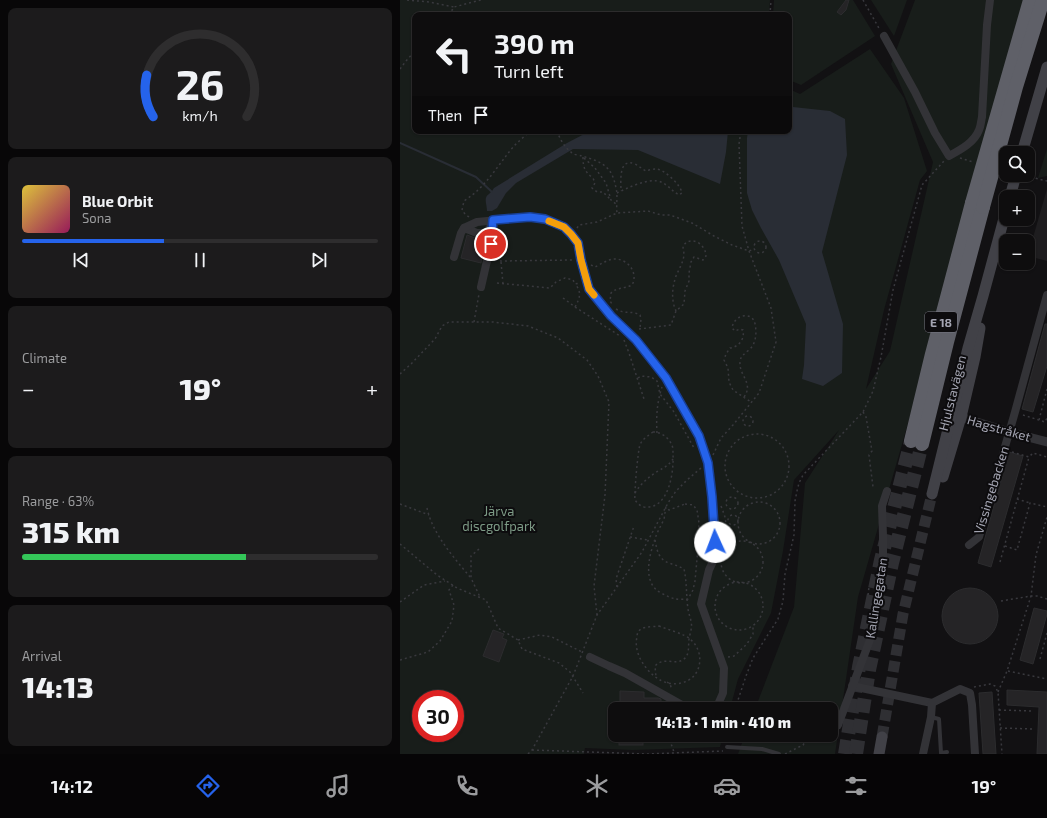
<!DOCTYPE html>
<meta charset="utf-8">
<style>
:root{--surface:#0e0d0e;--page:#1c1b1c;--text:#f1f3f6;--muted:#9b9c9e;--line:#2e2d2e;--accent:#2563eb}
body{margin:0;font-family:"Exo 2",sans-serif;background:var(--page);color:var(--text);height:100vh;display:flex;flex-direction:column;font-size:15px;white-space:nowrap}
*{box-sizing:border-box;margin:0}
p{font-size:13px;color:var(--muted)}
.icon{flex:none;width:22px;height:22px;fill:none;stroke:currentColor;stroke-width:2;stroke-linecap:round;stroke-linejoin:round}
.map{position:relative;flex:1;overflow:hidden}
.sheet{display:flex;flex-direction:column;gap:8px;padding:8px;background:#080708;width:400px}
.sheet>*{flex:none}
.top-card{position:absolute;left:12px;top:12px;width:380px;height:122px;border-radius:8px;box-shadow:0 1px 3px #0004,0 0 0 1px var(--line);background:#0e0d0e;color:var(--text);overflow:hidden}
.tools{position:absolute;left:599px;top:146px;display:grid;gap:8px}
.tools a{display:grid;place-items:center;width:36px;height:36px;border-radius:8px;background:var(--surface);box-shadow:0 1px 3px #0004,0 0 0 1px var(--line);font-size:20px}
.speed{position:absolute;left:12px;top:690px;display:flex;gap:8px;font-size:20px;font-weight:700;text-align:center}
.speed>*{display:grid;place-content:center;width:52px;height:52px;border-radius:50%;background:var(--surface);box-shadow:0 1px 3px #0004,0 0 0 1px var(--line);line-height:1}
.speed .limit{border:6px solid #d22;background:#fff;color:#111}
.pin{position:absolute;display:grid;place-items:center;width:34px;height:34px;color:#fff;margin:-17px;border:2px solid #fff;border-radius:50%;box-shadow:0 1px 4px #0007}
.me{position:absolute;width:44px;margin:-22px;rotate:358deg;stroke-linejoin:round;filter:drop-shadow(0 0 3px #0008)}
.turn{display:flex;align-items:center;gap:14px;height:84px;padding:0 16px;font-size:18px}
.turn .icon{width:52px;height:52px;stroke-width:2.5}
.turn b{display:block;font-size:28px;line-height:34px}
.then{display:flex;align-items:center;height:38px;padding:0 16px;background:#0003;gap:8px;font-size:15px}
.big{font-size:30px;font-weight:800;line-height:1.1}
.sheet .card{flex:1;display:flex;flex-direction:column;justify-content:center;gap:6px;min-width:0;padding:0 14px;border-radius:8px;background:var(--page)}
.sheet .dial{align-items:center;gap:0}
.dial svg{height:104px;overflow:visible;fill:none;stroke:var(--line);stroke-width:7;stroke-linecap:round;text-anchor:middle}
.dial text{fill:var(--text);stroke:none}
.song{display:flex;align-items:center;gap:12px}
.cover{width:48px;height:48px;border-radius:6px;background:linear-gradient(135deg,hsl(50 70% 55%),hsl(330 70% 35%))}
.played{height:4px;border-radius:2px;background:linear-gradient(90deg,var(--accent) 40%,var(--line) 40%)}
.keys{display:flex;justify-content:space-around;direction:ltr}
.heat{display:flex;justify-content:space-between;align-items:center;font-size:22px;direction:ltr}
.charge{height:6px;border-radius:3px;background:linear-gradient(90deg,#34c759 63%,var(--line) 0)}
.trip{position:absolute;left:208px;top:702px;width:230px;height:40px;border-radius:8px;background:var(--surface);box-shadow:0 1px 3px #0004,0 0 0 1px var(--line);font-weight:800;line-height:40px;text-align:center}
.dock{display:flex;height:64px;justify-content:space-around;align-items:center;background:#060506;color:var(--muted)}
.dock .icon{width:28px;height:28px}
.dock .on{color:var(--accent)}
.dock b{font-size:18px;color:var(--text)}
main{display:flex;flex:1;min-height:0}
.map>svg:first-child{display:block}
</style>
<main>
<section class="sheet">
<div class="card dial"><svg viewBox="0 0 100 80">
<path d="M14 69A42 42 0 1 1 86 69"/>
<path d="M14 69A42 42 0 0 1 9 37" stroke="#2563eb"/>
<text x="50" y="56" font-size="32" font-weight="700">26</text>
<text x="50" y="72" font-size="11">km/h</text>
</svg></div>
<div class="card">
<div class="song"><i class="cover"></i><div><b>Blue Orbit</b><p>Sona</p></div></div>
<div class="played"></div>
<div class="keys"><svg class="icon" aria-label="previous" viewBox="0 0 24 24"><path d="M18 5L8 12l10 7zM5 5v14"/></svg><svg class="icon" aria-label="pause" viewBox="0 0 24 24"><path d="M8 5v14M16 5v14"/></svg><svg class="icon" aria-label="next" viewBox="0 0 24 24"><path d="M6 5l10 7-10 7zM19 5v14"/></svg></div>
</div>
<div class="card"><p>Climate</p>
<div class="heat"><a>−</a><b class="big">19°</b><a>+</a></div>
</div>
<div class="card"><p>Range · 63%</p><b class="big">315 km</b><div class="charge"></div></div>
<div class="card"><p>Arrival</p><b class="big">14:13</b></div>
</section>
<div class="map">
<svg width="647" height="754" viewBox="0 0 647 754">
<rect width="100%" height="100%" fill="#121113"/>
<!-- built -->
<path fill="#1e1d1f" d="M 647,189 L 647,261 L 628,256 L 628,255 Z"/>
<!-- green -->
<g fill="#181d1a" fill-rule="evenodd">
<path d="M 0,0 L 370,0 L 369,15 L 15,15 L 15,131 L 389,131 L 389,89 L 400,94 L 470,49 L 504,98 L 527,171 L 520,180 L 484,310 L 466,389 L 490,351 L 533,162 L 491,64 L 515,0 L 633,0 L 583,163 L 458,597 L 435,754 L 338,754 L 345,735 L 431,735 L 431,709 L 355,709 L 394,607 L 405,483 L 439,430 L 394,480 L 383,551 L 371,613 L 338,679 L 330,709 L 215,709 L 215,735 L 323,735 L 320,747 L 233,750 L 185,748 L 184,754 L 0,754 ZM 21,699 L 55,699 L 55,733 L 21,733 Z"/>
<path d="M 374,0 L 453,0 L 475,36 L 401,85 L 389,80 L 389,15 L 373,15 Z"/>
<path d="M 471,0 L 507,0 L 494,36 Z"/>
<path d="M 647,149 L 647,176 L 638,178 Z"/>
</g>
<!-- water -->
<g fill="#292d35">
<path d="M 389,106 L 393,107 L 430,111 L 445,119 L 447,155 L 422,252 L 443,324 L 442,373 L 423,386 L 402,379 L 404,365 L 406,324 L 379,260 L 361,228 L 352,210 L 347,193 L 347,138 L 348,131 L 389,131 Z"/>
<path d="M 190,131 L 328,131 L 326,152 L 320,184 L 238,150 L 173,149 L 116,183 L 106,193 L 97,208 L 92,211 L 87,211 C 87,204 83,198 89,194 C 94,189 90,194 94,188 L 167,143 Z"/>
</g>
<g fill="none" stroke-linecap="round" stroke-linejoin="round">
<!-- stream -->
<path stroke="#292d35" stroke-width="2" d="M 0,143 L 76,177 L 92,192"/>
</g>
<!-- building -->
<g fill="#252426" stroke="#2c2c2e">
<path d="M 446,0 L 449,0 L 446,10 L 441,15 L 437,12 Z"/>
<path d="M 67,235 L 75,238 L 85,239 L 81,263 L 61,258 Z"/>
<path d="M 645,324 L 647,324 L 647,366 L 633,412 L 622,409 Z"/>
<path d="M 609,452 L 623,456 L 591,567 L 578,563 Z"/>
<circle cx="570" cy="616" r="28"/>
<path d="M 634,608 L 647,611 L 647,614 L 633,664 L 620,660 Z"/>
<path d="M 93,630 L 104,634 L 102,638 L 107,640 L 99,662 L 83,656 Z"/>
<path d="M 607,690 L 647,692 L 647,754 L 637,754 L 639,707 L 607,705 Z"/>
<path d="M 220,691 L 244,692 L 244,698 L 258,698 L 261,699 L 261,709 L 246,709 L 246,704 L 220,703 Z"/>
<path d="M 592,692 L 596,754 L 583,754 L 579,693 Z"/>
<rect x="219" y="735" width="24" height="10"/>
</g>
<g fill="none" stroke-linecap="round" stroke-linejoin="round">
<!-- secondary-tunnel -->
<path stroke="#2f2f33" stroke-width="11" stroke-dasharray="11 5.5" stroke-linecap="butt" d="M 482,737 L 503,614 L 532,494"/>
<!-- motorway-tunnel -->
<g stroke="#2f2f33" stroke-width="14" stroke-dasharray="14 7" stroke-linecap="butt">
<path d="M 445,754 L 459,667 L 481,560 L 511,441"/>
<path d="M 456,754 L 469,670 L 492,563 L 522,444"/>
</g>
<!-- path -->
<g stroke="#39393e" stroke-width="1.5" stroke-dasharray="2 3" stroke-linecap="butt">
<path d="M 7,0 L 29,2 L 54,7"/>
<path d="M 463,0 L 480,30"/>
<path d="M 49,15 L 54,7 L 81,0"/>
<path d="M 370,15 L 371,0"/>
<path d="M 0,69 L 6,61 L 15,51"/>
<path d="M 157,131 C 160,139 164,147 171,152 C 173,155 179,155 182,156 C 202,162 212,166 216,188 C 218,195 216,205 217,213"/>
<path d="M 64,132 L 64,131"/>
<path d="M 183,157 C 183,168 185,172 193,178 L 195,183 L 192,188 L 197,192 L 203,192 L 211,200"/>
<path d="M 184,158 L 195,168 L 206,183 L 211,200 L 216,204"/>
<path d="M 560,158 L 573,162"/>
<path d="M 626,176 L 647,181"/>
<path d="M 217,193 C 227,188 250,177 261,182 C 268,185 272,191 279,195 L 282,193 C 281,185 264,169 256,169 C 253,169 249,170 246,171 C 242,169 239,166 235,164 C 218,157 221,182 221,191"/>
<path d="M 69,217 L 65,214 L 62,210 L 64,201 C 87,186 97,166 114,146 C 119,141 125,136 130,131"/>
<path d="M 177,228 L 179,225 L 197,222 L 217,213 L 248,211 L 261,215 L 270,215 L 292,223 L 314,236 L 332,245 L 349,251 L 354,249"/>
<circle cx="360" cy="247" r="6"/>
<path d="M 95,260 L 101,261 L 173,260"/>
<path d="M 101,262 L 103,284"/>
<path d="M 191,265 L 195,267 C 201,264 207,260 213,259 C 224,258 235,267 234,279 C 234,281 233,283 232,285 C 224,289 217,287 211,293 L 210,301 L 212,304"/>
<path d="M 97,283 L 150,288 L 156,282 L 165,278 L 173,280 L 175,284 L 180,283"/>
<path d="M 163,298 L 175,307 L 220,336"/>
<path d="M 175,307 C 180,298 182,292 175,284"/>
<path d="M 216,309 C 226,315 231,310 240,315 L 241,319 L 240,328"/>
<path d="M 74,322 L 79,294"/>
<path d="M 239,329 L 271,325 L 276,311 L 284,304 L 285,291 L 289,281 L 289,273 L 291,262 L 294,257 L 303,260 L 306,256 C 305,254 306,251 304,249 C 300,241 289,237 283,246 C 283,249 284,252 284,255 C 283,263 279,269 276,276 C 272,288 271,300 276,311"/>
<path d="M 224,340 L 229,353 L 244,399"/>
<path d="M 0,374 L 11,364 L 35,339 L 42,326 L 49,322 L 93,322 L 128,326 L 158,338 L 187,360 L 198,376 L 209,402 L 205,495 L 194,586 L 197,615"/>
<path d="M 238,378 L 241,376 L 251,377 L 257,381 L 260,394 L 274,412 L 294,448"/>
<path d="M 344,397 C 354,383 339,376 340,362 C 340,357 344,354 349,350 C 356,344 357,333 355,324 C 353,311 334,314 332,328 L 335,331 L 340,329 L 343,330 C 345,340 338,347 330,348 L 326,354 L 324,360 L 328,368 L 329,382 L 333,390 L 351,402"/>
<path d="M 463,412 L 466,417 L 472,451 L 469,455 L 473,487"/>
<path d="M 623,415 L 645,422 L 647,418"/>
<circle cx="348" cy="421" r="5"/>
<path d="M 639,420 L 647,389"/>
<path d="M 253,432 C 261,432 268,437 272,445 C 273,448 273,451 273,454 C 274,472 269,510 244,507 C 240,506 237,503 235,500 C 234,495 238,449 240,445 C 242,439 248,436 253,432 Z"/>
<path d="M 257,433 C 256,417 257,402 262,387"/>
<circle cx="357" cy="466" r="32"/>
<path d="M 612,452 L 629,457 L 633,453 L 647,457"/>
<path d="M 313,455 L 321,438 L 333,425 L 359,393 L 376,342 L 371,308 L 349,251 L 342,226 L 339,144 L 341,131"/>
<path d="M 235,493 C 241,483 249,477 258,471 C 265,467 268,466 273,459"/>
<circle cx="332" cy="503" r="6"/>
<path d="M 617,499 L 630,503"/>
<circle cx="359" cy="523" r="21"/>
<path d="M 0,504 L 29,515"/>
<path d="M 285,504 L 293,505 L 297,510 L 299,523 L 298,548 L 295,581 L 293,590 L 288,599 C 275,600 273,599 261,593 C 242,583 249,556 255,539 C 257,532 261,526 264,519 C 265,515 265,511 266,507 L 269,510 Z"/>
<path d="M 321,506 C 325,517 328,521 323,533"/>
<path d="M 27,508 C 32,533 54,558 71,578"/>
<circle cx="333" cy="520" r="5"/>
<path d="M 230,537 L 248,540"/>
<path d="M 255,540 C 257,550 258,559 269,563 C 274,565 279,566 284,569 C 287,582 286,595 288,609 C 289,616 293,623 291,630 C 291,633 289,636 289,639 C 288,646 290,654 284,659 C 276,666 264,656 255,666 L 256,677"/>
<circle cx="342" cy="562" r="21"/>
<path d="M 0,544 L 37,575 L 57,588 L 86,600 L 98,628 L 118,640 L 122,649 L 159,663 L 170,672 L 183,693"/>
<path d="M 605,546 L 617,550 L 630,503 L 647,507"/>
<path d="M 79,549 L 71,556 L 71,578 L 80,597"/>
<path d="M 600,562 L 629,457"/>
<circle cx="339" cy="606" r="24"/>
<path d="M 217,587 L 216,579 L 234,526"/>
<path d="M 468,595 L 469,587"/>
<path d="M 601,601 L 631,596 L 637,596 L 647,599"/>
<path d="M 0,602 L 24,585 L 45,581"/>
<path d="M 259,626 C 266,629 285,634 290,639 C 306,652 302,679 281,683 C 275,685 265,683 260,680 C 246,672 233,653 237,637 C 237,634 238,631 241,629 C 246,626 254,627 259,626 Z"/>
<path d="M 118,640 L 140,635 L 152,637 L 182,652"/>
<path d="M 328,657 L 334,656 L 347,644 L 353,634 L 353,626"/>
<path d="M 640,659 L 647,633"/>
<path d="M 0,660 L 28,652 L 40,641 L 52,621 L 54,605 L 49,590 L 53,585"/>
<path d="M 608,671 L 647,679"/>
<path d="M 267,682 L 270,684 L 272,690"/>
<path d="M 574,687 L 590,684 L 595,686 L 598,692 L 602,754"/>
<path d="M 598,692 L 607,671 L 631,596 L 636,555 L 647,517"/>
<path d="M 335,709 L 346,676 L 353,658 L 378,619 L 383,601 L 385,574 L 394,535 L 395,501 L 397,491 L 399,483 L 403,475 L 463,412 L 473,391 L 481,357 L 493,290 L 522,185 L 544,161"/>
<path d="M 599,710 L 632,711"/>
<path d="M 600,728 L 633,729"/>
<path d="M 268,735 L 274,752"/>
<path d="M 132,750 L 247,754 L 323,751"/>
<path d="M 128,754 L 132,750 L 173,676 L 197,615 L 242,552 L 268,503 L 276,491 L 287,480 L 301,468"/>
<path d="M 385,754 L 403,745 L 410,735"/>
</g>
<!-- service -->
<g stroke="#333337" stroke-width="4">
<path d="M 531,717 L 539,719 L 541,753 L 547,752"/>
<path d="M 327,747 L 362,749 L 379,754"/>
</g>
<!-- minor -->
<g stroke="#333337" stroke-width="8">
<path d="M 484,36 L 515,92 L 535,133 L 549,156 C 560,150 574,143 579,130 C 581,126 581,121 582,117 L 587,25 L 590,0"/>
<path d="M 64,228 L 77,233 L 86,233 L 93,223"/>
<path d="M 54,257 L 61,233 L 64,228 L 77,222 L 130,217 L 145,219 L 163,227 L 171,233 L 178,243 L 181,260 L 189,289 L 211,316 L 236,340 L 266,378 L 299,436 L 308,463 L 315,528 L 315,557 L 309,570 L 301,604 L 324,668 L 323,693 L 316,709"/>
<path d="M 81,287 L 89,252 L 93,220"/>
<path d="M 569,545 L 579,537 L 615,412 L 647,295"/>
<path d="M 190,657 L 209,666 L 225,673 L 289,709"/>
<path d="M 452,686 L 532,703"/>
<path d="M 438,725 L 471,637 L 483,565 L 483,536 L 482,506 L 487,491"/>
<path d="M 327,735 L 327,736"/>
<path d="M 523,754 L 531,717 L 532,703 L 560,689 L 570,693 L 572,705 L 575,754"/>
</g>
<!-- tertiary -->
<path stroke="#333337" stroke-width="9" d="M 554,415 L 609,432 L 647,442"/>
<!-- secondary -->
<g stroke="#414147" stroke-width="11">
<path d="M 622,153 L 647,67"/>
<path d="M 610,197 L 616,175"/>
<path d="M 543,477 L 561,417 L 575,357 L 580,328"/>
<path d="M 532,494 L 568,348 L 583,296 L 606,211"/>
<path d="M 479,754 L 482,737"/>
</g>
<!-- motorway -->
<g stroke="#5f6068" stroke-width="14">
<path d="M 511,441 L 532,354 L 572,203"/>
<path d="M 522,444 L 547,342 L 583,207"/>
</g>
<!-- motorway-bridge -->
<g stroke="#5f6068" stroke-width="14">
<path d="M 572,203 L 630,0"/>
<path d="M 583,207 L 616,87 L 643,0"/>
</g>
</g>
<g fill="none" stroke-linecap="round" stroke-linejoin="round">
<!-- route casing -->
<g stroke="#184099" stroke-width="10">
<path id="route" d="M 91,244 L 93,220 L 130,217 L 145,219 L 164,227 L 171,234 L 178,243 L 181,260 L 189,289 L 211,316 L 236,340 L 266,378 L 299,436 L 308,463 L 312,497 L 315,542"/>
</g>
<!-- route -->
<use href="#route" stroke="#2563eb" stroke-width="7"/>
<!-- slow -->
<path stroke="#f59e0b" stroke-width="7" d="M 149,221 L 164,227 L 171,234 L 178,243 L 181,260 L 189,289 L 194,295"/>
</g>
<g text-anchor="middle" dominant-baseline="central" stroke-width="4" stroke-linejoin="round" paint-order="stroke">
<!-- shield labels -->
<rect fill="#0d0c0e" stroke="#777781" stroke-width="1" x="525" y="312" width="32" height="20" rx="3"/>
<g font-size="12" font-weight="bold" fill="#a4a5b2">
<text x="541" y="322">E 18</text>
</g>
<!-- street labels -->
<g font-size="13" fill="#a4a5b2" stroke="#0d0c0e">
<text transform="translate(552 393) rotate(-76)">Hjulstavägen</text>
<text transform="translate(599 428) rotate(16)">Hagstråket</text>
<text transform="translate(591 490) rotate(-73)">Vissingebacken</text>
<text transform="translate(476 598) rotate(-81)">Kallingegatan</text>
</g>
<!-- park labels -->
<g font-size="13" fill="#7d9b86" stroke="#0d0c0e">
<text x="99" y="511">Järva<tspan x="99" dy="15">discgolfpark</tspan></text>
</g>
</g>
</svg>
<div class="tools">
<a><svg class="icon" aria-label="search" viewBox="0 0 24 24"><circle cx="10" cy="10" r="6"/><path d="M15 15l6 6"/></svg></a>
<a>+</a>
<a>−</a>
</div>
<div class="speed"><div class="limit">30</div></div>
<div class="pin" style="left:91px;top:244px;background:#d93025"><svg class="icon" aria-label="arrive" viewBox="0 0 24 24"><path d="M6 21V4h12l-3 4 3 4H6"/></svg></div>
<svg class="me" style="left:315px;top:542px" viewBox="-20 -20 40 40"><circle r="19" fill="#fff"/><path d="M0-13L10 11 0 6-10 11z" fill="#2563eb"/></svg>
<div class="trip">14:13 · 1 min · 410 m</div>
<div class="top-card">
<div class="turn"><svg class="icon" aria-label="left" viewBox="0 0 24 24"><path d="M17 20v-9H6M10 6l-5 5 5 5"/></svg><div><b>390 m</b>Turn left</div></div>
<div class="then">Then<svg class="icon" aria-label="arrive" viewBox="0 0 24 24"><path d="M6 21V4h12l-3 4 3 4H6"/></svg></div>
</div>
</div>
</main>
<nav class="dock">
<b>14:12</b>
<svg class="icon on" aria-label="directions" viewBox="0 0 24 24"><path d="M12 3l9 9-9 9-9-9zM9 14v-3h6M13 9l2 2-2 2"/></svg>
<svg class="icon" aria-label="music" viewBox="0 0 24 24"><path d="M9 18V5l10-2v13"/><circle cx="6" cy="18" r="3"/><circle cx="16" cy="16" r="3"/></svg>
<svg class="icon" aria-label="phone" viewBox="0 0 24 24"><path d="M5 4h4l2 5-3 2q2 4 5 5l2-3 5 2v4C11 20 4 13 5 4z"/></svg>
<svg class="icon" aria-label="climate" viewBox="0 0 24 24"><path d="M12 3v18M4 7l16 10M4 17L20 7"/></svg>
<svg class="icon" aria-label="car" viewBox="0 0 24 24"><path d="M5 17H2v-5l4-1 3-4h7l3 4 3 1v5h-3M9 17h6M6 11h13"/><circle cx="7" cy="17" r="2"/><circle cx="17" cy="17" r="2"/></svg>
<svg class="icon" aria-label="filters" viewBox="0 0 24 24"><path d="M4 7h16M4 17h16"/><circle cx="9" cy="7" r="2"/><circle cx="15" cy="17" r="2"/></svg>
<b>19°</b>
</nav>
